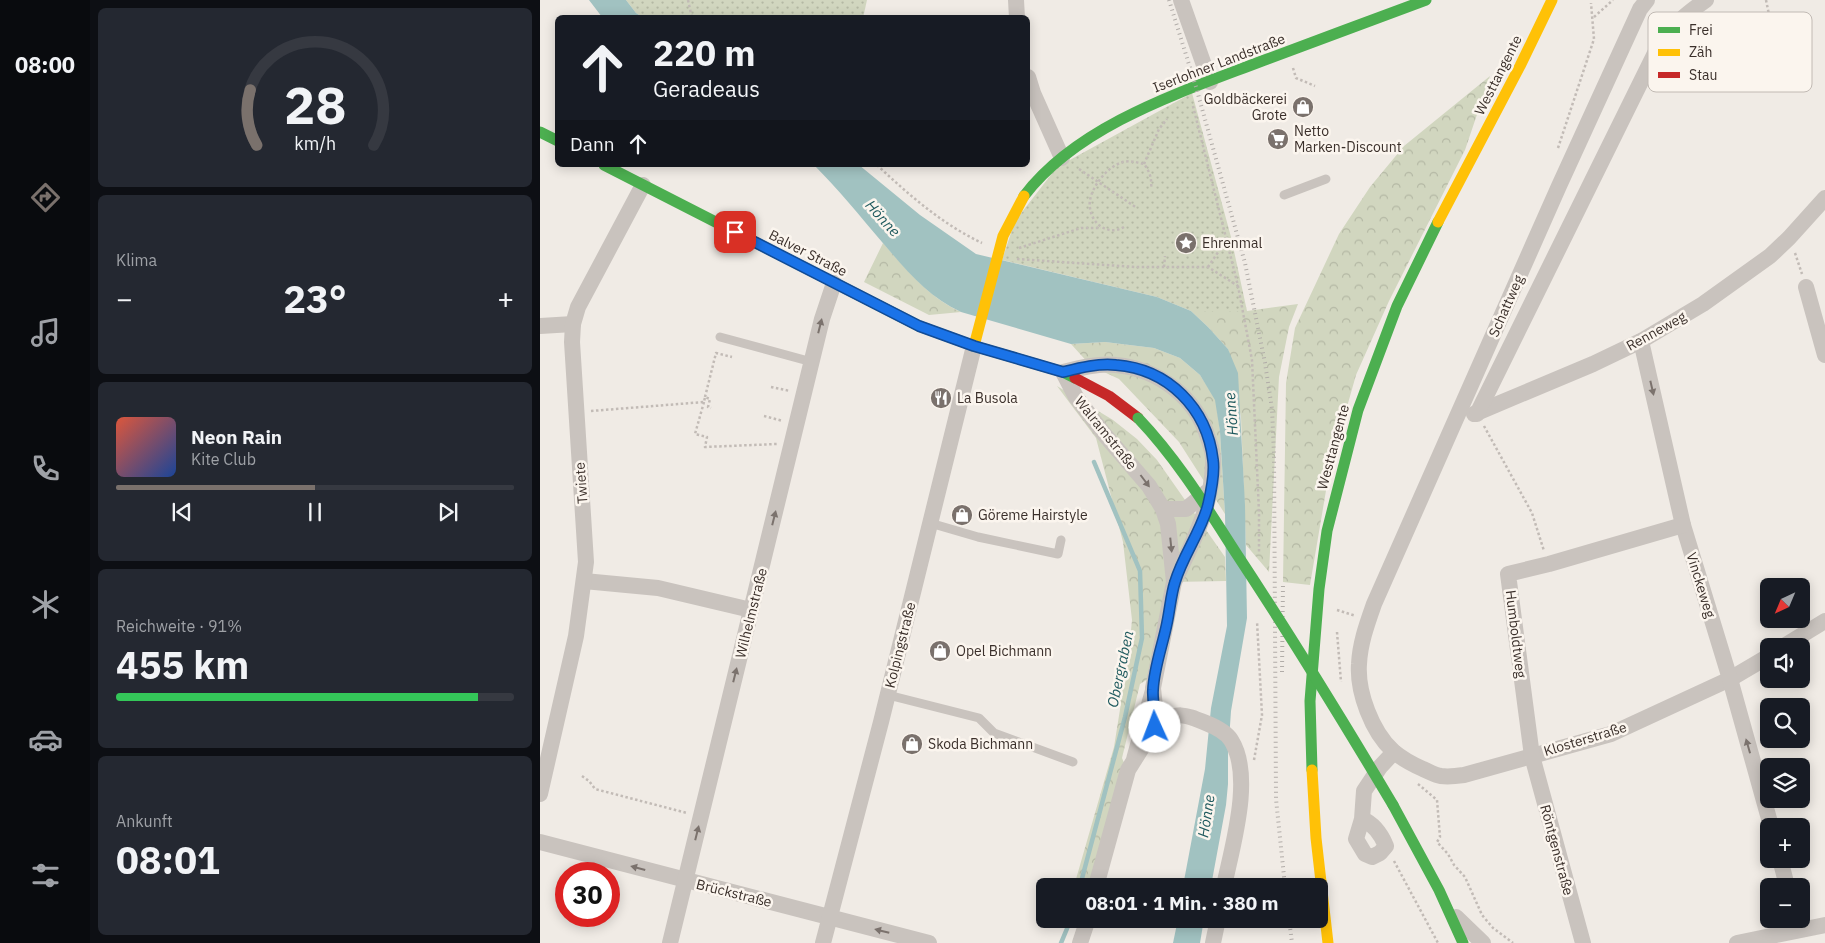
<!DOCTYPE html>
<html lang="de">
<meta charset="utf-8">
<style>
:root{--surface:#171b24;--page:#242831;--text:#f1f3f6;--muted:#9ea1a6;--line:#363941;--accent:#7a716c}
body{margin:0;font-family:"IBM Plex Sans",sans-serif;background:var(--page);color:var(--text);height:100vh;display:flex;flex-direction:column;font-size:19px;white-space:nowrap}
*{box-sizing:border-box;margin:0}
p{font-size:16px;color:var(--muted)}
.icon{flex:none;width:28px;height:28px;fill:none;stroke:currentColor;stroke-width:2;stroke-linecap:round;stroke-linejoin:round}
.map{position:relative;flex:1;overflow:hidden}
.side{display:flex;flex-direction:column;gap:8px;padding:8px;background:#0d0f14;width:450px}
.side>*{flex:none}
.hud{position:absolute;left:15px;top:15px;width:475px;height:152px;border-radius:8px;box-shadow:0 2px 12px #0003;background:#171b24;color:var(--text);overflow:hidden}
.needle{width:32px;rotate:224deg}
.fabs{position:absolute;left:1220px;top:578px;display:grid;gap:10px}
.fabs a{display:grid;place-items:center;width:50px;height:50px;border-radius:8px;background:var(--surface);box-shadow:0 2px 12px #0003;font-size:25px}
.speed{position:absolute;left:15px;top:862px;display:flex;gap:10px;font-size:25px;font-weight:700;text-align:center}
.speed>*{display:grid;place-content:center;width:65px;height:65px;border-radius:50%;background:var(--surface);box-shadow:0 2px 12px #0003;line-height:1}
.speed .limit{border:8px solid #d22;background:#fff;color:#111}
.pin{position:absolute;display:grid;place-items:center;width:42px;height:42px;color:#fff;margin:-21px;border-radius:10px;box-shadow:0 2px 8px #0006}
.me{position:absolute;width:55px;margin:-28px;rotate:358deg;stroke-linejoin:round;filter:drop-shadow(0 0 4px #0008)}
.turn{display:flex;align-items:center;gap:18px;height:105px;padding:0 15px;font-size:22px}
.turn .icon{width:65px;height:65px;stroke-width:2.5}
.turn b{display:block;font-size:35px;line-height:42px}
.then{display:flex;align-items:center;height:48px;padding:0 15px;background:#0003;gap:10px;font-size:19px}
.big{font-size:38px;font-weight:700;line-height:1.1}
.side .widget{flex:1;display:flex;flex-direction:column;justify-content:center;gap:8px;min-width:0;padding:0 18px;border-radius:8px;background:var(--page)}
.side .dial{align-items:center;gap:0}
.dial svg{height:130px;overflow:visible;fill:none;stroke:var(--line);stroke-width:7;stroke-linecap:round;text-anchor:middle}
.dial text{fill:var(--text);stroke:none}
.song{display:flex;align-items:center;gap:15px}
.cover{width:60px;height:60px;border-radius:8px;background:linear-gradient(135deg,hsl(10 70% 55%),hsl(220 70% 35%))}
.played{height:5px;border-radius:2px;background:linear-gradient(90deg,var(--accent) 50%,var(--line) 50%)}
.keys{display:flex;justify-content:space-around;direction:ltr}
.heat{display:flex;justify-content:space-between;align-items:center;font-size:28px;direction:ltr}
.charge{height:8px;border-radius:4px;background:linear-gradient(90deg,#34c759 91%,var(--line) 0)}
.trip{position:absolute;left:496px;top:878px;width:292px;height:50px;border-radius:8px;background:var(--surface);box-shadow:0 2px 12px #0003;font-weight:700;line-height:50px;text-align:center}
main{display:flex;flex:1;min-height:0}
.menu{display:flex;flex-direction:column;width:90px;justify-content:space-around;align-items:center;background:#090b0e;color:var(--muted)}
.menu .icon{width:35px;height:35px}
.menu .on{color:var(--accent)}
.menu b{font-size:22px;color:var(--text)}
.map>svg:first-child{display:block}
</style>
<main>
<nav class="menu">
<b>08:00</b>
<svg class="icon on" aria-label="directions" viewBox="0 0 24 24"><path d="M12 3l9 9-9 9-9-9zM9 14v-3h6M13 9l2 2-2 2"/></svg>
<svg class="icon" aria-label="music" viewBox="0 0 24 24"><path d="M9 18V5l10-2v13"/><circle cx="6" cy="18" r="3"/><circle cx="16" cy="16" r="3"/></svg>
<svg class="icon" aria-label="phone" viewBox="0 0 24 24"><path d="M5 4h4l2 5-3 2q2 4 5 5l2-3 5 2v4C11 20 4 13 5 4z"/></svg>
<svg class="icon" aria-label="climate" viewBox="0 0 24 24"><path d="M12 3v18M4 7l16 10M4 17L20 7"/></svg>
<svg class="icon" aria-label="car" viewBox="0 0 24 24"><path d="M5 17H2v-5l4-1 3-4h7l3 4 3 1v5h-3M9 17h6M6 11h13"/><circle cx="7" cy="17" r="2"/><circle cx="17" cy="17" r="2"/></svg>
<svg class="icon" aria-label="filters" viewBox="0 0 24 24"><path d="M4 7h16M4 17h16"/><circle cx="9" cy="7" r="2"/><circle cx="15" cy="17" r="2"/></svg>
</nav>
<section class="side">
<div class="widget dial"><svg viewBox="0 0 100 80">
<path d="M14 69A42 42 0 1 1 86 69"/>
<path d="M14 69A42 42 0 0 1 10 35" stroke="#7a716c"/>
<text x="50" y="56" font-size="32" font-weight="700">28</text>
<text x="50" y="72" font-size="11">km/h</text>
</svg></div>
<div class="widget"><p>Klima</p>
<div class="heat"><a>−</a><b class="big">23°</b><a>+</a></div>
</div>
<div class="widget">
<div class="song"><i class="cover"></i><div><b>Neon Rain</b><p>Kite Club</p></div></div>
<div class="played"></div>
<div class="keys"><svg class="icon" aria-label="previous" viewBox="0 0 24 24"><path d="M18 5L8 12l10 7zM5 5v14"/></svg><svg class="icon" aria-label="pause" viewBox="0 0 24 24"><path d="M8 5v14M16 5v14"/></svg><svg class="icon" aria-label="next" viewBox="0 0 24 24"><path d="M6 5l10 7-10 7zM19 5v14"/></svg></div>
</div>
<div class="widget"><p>Reichweite · 91%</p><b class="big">455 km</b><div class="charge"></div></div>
<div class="widget"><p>Ankunft</p><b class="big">08:01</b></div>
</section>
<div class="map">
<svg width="1285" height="943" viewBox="0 0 1285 943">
<defs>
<pattern id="forest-crowns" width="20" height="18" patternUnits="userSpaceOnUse" patternTransform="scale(1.25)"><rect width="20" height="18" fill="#d1d6bf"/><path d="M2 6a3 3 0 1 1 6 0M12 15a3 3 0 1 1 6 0" fill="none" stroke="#b4b8a4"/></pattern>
<pattern id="park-dots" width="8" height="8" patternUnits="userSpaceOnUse" patternTransform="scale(1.25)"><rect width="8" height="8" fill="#d1d6bf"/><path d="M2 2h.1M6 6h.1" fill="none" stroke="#b4b8a4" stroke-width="1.8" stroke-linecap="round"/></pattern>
</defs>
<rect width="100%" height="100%" fill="#f0ebe5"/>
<!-- forest -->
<g fill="url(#forest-crowns)">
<path d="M 950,76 L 925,150 L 849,301 L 816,375 L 790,467 L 770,585 L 743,582 L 746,383 L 755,328 L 799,234 L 830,187 L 864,146 Z"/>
<path d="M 343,243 C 367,270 388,297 421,312 L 389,315 L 324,282 Z"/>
<path d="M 758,304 L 749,327 L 739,377 L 729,572 L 706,545 L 701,417 L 688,349 L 668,327 L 651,311 L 707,311 Z"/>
<path d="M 565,342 L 614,348 L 640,358 L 660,375 L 676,400 L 680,432 L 685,514 L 639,442 L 579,379 L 551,366 L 531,344 Z"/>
<path d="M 517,386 L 573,420 L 597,439 L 617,460 L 685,557 L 686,581 L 634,582 L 616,674 L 600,684 L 582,758 L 587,770 L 556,886 L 534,886 L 574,747 L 581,703 L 577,701 L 588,661 L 592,620 L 583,542 L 556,438 Z"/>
</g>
<!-- park -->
<g fill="url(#park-dots)">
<path d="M 86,0 L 327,0 L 323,18 L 102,17 L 96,13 Z"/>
<path d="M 652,93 L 691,237 L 707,311 L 651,311 L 617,297 L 462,260 L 475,221 L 517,167 Z"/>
</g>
<!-- water -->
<g fill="#a1c2c1">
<path d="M 49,0 L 86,0 L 96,13 L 102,17 L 62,17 Z"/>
<path d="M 274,165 L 319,165 L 380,215 L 436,254 L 617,297 L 651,311 L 668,327 L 688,349 L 698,373 L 705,505 L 707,618 L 691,711 L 688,755 L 688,784 L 686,805 L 671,886 L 643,886 L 665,769 L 671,708 L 687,626 L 685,514 L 680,432 L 675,400 L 660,375 L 640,358 L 614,348 L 565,342 L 531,344 L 421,312 C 388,297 366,270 342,242 C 320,216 298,189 274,165 Z"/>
<path d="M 638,919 L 664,919 L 660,943 L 633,943 Z"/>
</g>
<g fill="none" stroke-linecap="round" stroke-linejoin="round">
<!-- stream -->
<g stroke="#a1c2c1" stroke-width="4.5">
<path d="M 540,886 L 585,717 L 602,638 L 600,571 L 554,462"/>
<path d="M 521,943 L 531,919"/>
</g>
<!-- path -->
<g stroke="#c2bbb6" stroke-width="2.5" stroke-dasharray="2.5 2.5" stroke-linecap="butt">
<path d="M 148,0 L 152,18"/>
<path d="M 1226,0 L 1241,73"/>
<path d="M 1054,17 L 1073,0"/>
<path d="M 753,68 L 756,78 L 775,86"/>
<path d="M 653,106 L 698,286 L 712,360 L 719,512 L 719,553"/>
<path d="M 1018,148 L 1054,39 L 1051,3"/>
<path d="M 604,164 L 619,129 L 627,119"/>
<path d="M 337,165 C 369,195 402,224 442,243"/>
<path d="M 539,169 L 597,208"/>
<path d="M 584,227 C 569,236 552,225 550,208 C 547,193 564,170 578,164 C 587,159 595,162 604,164 C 610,172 612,179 611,189"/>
<path d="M 479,248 L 541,228 L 561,228"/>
<path d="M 1255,253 L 1262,274"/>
<path d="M 477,259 L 595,267 L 668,267 L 698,286"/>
<path d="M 624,267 L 625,256"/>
<path d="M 668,267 L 687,239"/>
<path d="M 231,387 L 250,391"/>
<path d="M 165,397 L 176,353 L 192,357"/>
<path d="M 164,402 L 155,434 L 167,437 L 165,447 L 237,444"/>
<path d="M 51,411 L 164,402 L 165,397 L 170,399 L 168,407 L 171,408"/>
<path d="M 224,416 L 243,421"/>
<path d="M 944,426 L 992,513 L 1004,551"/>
<path d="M 797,610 L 816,616"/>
<path d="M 797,632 L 801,682"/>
<path d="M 714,760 L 722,715 L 717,621"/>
<path d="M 42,776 L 49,781 L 55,789 L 147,813"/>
<path d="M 878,784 L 897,800 L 900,837 L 897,842 L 908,854 L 914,865 L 925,877 L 942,915 L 953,928 L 973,943"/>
<path d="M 854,861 L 898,943"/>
</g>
<!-- lane -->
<g stroke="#c9c3be" stroke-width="9">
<path d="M 744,195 L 786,179"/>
<path d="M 180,337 L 272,362"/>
<path d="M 390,523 L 438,537 L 518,554 L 521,540"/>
<path d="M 348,695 L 439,718 L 454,733 L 533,762"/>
<path d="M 591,757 L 610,688"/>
</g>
<!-- street -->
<g stroke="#c9c3be" stroke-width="16">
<path d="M 476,0 L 477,18"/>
<path d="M 641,0 L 670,82"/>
<path d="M 1107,0 L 1100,9 L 1019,186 L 834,604 C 827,624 820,643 819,664 C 817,692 832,732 853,751 C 860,757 874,765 883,769 C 888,771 895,775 901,776 C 908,777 917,776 924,775 L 1071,734 L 1190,679 L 1229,656"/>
<path d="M 488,77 L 493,93 L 522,158"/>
<path d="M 1266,287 L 1285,355"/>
<path d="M 0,326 L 33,324"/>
<path d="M 1101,341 L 1143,525 L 1190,679 L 1231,826"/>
<path d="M 934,414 L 1053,364 L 1101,341 L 1163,304 L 1230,256 L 1249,238 L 1285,198"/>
<path d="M 937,414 L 1119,45 C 1133,25 1146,14 1166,0"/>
<path d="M 623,509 L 646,509 L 667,492"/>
<path d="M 44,581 L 118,588 L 211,610"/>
<path d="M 1244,646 L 1285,621"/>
<path d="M 616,722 C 641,713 641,713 666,723 C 676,727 686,732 691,740 C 714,776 692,847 684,886"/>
<path d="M 0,794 L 36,636 L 46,562 L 32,342 L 33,324 L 38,307 L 103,185"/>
<path d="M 822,819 C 834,824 841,834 846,846 L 840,853 L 832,857 L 825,854 L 816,839 L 822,819 L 824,791 L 840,767 L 854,752"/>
<path d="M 0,842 L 389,943"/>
<path d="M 1240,859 L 1247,886"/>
<path d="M 556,886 L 588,770 L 615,727 L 616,716 L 613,688 L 634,582 L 628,524 L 623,509 L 609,486 L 564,434 L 536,397 L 523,372 C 539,368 559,363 576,365 C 618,369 656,397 668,438 C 671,446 674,455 673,464 C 672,507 652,544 634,582"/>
<path d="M 916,917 L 943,943"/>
<path d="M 130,943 L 282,319 L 294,283"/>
<path d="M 283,943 L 341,722 L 434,346"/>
<path d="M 540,943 L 548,919"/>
<path d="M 673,943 L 678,919"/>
<path d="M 1043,943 L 992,756 L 968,574 L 1009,564 L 1143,525"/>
<path d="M 1197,943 L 1285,925"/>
</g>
<!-- fast -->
<g stroke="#4caf50" stroke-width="11">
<path d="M 0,132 L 18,141"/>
<path d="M 64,165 L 379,326 L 434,346 L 523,372 L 535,378"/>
<path d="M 484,196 C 538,125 641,92 722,61 C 777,41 831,20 886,0"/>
<path d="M 772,770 L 770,701 L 779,589 L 787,531 L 818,410 L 857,306 L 898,222"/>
<path d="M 853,805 L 899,890 L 923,943"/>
</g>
<!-- slow -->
<g stroke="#ffc107" stroke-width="11">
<path d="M 898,222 L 980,66 L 1012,0"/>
<path d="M 434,346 L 463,236 L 484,196"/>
<path d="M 772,770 L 776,838 L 788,943"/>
</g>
<!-- jam -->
<path stroke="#c62828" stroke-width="11" d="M 535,378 L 569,396 L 598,418"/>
<!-- rail -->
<g stroke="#b1aca8" stroke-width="4" stroke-dasharray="1 4" stroke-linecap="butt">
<path d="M 629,0 L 656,87 L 705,263 L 725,363 L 732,409 L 734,454 L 736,799 L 745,886"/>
<path d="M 742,672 L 743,582"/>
<path d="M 749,919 L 752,943"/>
</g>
<!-- fast-bridge -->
<path stroke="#4caf50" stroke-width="11" d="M 598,418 C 638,460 667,508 698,556 C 752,638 803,721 853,805"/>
</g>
<!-- one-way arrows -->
<defs><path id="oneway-solid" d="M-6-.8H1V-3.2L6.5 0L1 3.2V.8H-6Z" transform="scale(1.25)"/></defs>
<g fill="#7b726d">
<use href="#oneway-solid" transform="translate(280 326) rotate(-76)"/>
<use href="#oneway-solid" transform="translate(1112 388) rotate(77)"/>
<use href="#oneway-solid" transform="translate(605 481) rotate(53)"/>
<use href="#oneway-solid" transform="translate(234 518) rotate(-76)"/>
<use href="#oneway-solid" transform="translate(631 545) rotate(84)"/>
<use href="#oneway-solid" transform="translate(195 675) rotate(-76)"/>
<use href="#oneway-solid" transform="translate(1208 746) rotate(-106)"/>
<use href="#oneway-solid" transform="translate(157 833) rotate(-76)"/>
<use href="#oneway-solid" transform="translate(98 868) rotate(-165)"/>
<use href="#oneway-solid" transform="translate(342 931) rotate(-166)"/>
</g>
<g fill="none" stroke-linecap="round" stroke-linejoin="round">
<!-- route casing -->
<g stroke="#114b97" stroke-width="12">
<path id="route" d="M 195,232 L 379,326 L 434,346 L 523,372 C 539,368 558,363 576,365 C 628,369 667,408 673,460 C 675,473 671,492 668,505 C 661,532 643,555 635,582 C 631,594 630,609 627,623 C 623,644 614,667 613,690 C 612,703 617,714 615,727"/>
</g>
<!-- route -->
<use href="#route" stroke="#1a73e8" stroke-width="9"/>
</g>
<!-- icons -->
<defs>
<g id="shop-disc" transform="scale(1.125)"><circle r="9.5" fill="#7a716c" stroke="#fbf5ee"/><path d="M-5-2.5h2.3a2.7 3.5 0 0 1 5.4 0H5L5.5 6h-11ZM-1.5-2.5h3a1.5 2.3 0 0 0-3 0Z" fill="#fff"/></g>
<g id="supermarket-disc" transform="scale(1.125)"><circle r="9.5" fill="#7a716c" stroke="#fbf5ee"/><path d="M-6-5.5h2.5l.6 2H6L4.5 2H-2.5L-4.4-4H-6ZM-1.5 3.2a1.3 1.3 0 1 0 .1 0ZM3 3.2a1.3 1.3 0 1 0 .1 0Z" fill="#fff"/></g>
<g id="sight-disc" transform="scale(1.125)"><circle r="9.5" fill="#7a716c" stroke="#fbf5ee"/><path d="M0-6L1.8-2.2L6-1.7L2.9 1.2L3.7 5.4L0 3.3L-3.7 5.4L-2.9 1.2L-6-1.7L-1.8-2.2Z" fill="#fff"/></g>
<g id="restaurant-disc" transform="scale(1.125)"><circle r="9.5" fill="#7a716c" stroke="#fbf5ee"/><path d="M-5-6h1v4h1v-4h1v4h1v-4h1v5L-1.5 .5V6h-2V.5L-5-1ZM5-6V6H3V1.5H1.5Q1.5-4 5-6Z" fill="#fff"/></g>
</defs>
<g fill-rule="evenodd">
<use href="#shop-disc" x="763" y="107"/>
<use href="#supermarket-disc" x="738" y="139"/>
<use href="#sight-disc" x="646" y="243"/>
<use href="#restaurant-disc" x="401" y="398"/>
<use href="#shop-disc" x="422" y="515"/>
<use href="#shop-disc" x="400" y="651"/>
<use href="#shop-disc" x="372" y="744"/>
</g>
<g text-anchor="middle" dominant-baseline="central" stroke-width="5" stroke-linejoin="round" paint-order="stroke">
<!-- street labels -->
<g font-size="14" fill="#3b302b" stroke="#fbf5ee">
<text transform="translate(679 63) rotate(-21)">Iserlohner Landstraße</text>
<text transform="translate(958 75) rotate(-63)">Westtangente</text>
<text transform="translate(268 253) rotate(27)">Balver Straße</text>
<text transform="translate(966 306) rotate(-66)">Schattweg</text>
<text transform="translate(1116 331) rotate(-29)">Renneweg</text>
<text transform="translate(566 433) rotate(51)">Walramstraße</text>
<text transform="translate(793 447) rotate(-75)">Westtangente</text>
<text transform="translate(41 483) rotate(-94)">Twiete</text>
<text transform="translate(1161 585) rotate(73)">Vinckeweg</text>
<text transform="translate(211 613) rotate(-76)">Wilhelmstraße</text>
<text transform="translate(976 634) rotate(83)">Humboldtweg</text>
<text transform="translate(360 645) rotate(-76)">Kolpingstraße</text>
<text transform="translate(1045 739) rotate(-17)">Klosterstraße</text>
<text transform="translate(1017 850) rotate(75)">Röntgenstraße</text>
<text transform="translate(194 893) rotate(14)">Brückstraße</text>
</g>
<!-- poi labels -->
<g font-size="14" fill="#3b302b" stroke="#fbf5ee" text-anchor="start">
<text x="747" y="99" text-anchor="end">Goldbäckerei<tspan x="747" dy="16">Grote</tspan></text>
<text x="754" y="131">Netto<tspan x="754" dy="16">Marken-Discount</tspan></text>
<text x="662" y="243">Ehrenmal</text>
<text x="417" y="398">La Busola</text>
<text x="438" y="515">Göreme Hairstyle</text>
<text x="416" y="651">Opel Bichmann</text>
<text x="388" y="744">Skoda Bichmann</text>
</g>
<!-- water labels -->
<g font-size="15" font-style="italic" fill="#1f5a5e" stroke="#fbf5ee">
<text transform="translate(343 218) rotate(48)">Hönne</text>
<text transform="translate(691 414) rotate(-94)">Hönne</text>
<text transform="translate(580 669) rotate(-78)">Obergraben</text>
<text transform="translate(666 816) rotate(-81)">Hönne</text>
</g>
</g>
<!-- legend -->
<rect x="1108" y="12" width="164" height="80" rx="8" fill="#fbf5ee" stroke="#c1bab4" stroke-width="1"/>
<rect x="1118" y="27" width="22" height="6" fill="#4caf50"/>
<rect x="1118" y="49" width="22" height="7" fill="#ffc107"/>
<rect x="1118" y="72" width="22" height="6" fill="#c62828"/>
<g font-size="14" fill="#3b302b">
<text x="1149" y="35">Frei</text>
<text x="1149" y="57">Zäh</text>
<text x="1149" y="80">Stau</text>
</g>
</svg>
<div class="fabs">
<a><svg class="needle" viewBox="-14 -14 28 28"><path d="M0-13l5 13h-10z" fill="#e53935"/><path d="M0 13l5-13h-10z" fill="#9ea1a6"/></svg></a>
<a><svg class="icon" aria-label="sound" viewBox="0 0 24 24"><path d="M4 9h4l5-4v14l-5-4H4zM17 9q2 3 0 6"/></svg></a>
<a><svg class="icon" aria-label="search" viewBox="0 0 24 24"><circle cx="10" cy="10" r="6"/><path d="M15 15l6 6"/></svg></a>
<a><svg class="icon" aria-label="layers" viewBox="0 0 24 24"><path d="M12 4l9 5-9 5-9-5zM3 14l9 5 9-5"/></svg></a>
<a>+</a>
<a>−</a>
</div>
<div class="speed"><div class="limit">30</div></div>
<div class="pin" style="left:195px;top:232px;background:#d93025"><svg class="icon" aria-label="arrive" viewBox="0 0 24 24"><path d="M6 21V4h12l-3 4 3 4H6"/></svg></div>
<svg class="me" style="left:615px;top:727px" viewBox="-20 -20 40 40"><circle r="19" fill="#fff"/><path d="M0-13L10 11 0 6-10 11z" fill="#1a73e8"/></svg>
<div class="trip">08:01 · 1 Min. · 380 m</div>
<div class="hud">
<div class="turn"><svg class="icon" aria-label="ahead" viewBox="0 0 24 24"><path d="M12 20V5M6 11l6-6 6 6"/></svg><div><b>220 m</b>Geradeaus</div></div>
<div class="then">Dann<svg class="icon" aria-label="ahead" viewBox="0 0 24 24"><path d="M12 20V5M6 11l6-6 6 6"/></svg></div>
</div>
</div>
</main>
